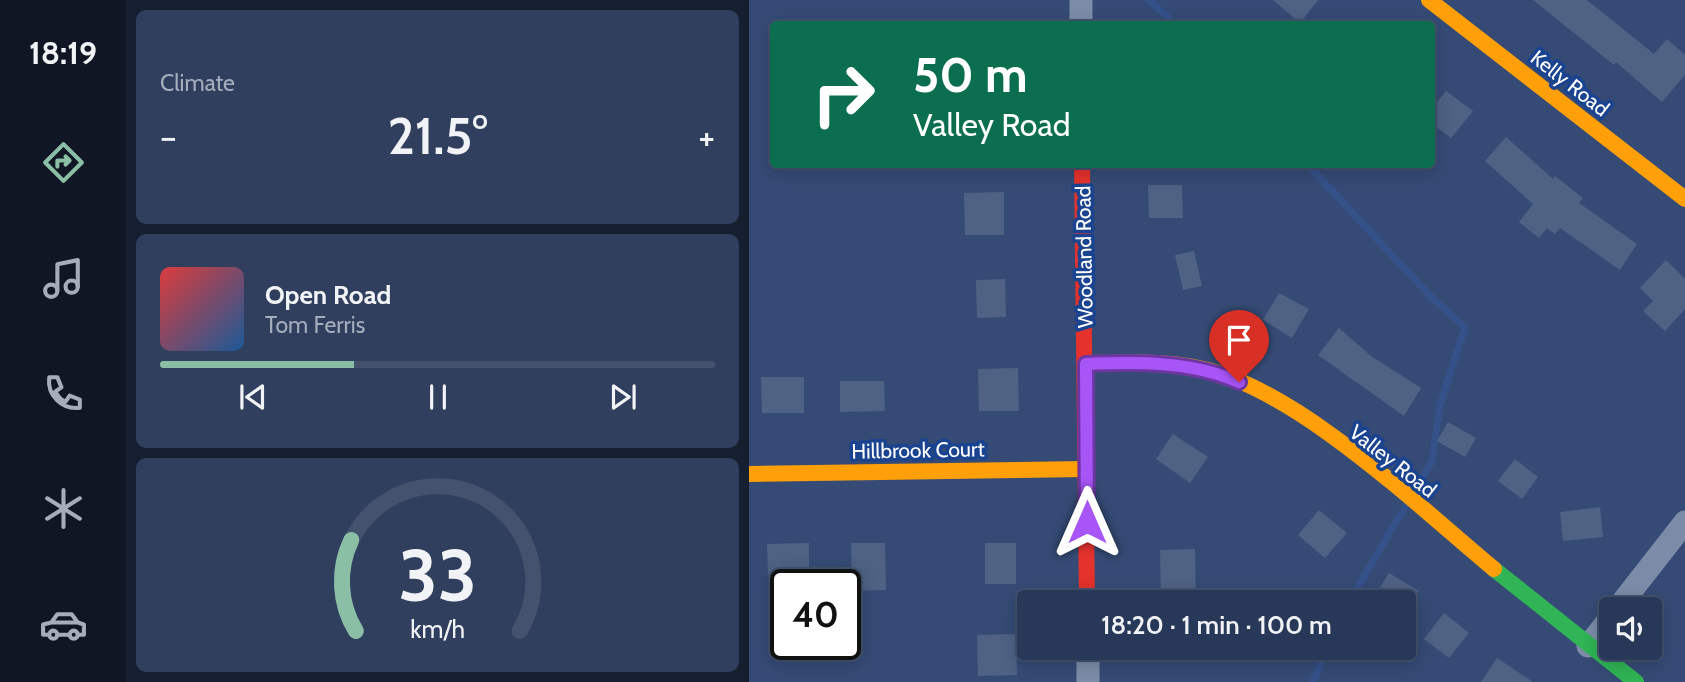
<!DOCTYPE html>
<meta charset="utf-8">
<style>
:root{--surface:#283858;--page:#303f5e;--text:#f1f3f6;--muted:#a5acba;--line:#44526e;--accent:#8abfa5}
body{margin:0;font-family:Cabin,sans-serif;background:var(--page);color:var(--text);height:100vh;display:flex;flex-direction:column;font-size:26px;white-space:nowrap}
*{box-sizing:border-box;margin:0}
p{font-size:23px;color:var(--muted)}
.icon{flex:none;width:38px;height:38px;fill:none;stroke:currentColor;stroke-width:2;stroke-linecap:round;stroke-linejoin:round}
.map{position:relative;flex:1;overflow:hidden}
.sheet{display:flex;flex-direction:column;gap:10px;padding:10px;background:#161f30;width:623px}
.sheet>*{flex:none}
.top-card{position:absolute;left:21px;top:21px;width:665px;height:147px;border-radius:7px;box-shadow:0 4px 18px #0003,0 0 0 2px var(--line);background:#0b6e4f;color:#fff;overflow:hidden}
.controls{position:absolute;left:850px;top:597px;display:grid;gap:14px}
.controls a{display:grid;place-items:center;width:63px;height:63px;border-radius:7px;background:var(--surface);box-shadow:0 4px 18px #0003,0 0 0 2px var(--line);font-size:35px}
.speed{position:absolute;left:21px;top:569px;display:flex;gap:14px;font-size:35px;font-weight:700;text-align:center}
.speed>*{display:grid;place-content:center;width:91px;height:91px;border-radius:50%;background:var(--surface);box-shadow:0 4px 18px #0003,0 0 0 2px var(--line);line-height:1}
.speed .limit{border:4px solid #111;border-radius:10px;background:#fff;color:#111}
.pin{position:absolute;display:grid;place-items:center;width:60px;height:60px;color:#fff;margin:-72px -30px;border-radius:50% 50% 50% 0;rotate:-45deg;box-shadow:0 0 7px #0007}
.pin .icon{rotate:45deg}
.me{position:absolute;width:77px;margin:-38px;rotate:0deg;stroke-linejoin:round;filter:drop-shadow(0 0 5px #0008)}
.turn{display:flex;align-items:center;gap:24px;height:147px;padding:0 28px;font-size:32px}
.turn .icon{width:91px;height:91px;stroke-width:2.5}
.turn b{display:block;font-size:49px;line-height:60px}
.big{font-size:52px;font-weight:600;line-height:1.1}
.sheet .tile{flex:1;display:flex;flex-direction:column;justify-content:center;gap:10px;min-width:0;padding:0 24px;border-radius:10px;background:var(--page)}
.sheet .dial{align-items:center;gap:0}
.dial svg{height:182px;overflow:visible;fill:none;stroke:var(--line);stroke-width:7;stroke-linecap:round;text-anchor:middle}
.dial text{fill:var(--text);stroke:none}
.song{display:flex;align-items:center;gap:21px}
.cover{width:84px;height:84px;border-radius:10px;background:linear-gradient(135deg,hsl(0 70% 55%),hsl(210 70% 35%))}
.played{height:7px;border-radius:4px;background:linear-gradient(90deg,var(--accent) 35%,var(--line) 35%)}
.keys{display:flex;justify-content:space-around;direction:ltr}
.heat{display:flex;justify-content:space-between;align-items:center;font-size:38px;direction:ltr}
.trip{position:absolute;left:268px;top:590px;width:399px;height:70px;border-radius:7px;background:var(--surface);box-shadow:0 4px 18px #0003,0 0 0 2px var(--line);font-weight:600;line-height:70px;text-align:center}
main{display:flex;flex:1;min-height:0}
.menu{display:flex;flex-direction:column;width:126px;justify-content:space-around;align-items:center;background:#101623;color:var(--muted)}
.menu .icon{width:49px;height:49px}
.menu .active{color:var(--accent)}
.menu b{font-size:32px;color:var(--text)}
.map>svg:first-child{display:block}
</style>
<main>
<nav class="menu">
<b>18:19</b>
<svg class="icon active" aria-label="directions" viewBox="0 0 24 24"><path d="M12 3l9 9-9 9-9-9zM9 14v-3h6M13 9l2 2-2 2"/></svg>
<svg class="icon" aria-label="music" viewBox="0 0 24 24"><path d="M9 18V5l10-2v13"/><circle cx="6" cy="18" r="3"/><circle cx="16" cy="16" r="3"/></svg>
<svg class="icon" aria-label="phone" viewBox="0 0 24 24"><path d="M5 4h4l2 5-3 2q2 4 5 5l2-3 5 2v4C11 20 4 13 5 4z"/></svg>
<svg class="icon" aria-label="climate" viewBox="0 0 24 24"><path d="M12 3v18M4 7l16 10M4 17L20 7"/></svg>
<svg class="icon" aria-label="car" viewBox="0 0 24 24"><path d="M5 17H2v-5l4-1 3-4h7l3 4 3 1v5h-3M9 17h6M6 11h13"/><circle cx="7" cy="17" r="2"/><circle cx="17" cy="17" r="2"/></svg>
</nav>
<section class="sheet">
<div class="tile"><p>Climate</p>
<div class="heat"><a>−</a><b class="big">21.5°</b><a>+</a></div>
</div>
<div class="tile">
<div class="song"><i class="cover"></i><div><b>Open Road</b><p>Tom Ferris</p></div></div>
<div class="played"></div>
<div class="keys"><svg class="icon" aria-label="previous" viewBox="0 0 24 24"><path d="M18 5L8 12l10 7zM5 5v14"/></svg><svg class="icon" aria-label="pause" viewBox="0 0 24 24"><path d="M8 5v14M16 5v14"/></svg><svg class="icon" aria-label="next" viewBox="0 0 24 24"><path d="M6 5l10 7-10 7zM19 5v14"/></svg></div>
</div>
<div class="tile dial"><svg viewBox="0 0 100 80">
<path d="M14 69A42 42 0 1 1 86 69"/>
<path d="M14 69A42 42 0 0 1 12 29" stroke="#8abfa5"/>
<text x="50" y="56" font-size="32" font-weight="700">33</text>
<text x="50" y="72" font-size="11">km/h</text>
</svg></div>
</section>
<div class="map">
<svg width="936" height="682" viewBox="0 0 936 682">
<rect width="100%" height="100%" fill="#354b75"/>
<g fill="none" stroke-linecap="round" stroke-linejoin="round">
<!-- stream -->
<g stroke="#35518a" stroke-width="7">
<path d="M 400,0 L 426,24"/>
<path d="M 558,164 L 684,299 L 716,327 L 691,405 L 683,461 L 665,492"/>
<path d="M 600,602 L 657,505"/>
<path d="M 564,682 L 579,648"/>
</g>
</g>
<!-- building -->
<g fill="#4f6284">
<path d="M 524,0 L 569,0 L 551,23 Z"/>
<path d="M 784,0 L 838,0 L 905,54 L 918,39 L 936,55 L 936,75 L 913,102 L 867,62 L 865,65 Z"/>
<path d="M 697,91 L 724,111 L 702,138 L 682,123 L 682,110 Z"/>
<path d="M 757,137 L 804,179 L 806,176 L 834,198 L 830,203 L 888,244 L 871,270 L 811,228 L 806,234 L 798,228 L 790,238 L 770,222 L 784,204 L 736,161 Z"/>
<path d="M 399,185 L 433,185 L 434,218 L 400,218 Z"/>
<path d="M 255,192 L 255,235 L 216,235 L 215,193 Z"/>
<path d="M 445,251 L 453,286 L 434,290 L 426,255 Z"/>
<path d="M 917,260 L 936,279 L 936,309 L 916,331 L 894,311 L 904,301 L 891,288 Z"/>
<path d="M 256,279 L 257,317 L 228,318 L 227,280 Z"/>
<path d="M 530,293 L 560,309 L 543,338 L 514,320 Z"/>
<path d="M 590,328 L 622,356 L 672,388 L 655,416 L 569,355 Z"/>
<path d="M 269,368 L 270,411 L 230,411 L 229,369 Z"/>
<path d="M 12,377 L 55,377 L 55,413 L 13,413 Z"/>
<path d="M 91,381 L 135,381 L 136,411 L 91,412 Z"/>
<path d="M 699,422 L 727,438 L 716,457 L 688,441 Z"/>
<path d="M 424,434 L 459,457 L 441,483 L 407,459 Z"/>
<path d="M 766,459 L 789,477 L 773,499 L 749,481 Z"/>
<path d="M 851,507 L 854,537 L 814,541 L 811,512 Z"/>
<path d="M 570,510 L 598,533 L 576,558 L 549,535 Z"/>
<path d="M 60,543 L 60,574 L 19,575 L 18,544 Z"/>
<path d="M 102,543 L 136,543 L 137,590 L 103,591 Z"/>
<rect x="236" y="543" width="31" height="41"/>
<path d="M 446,549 L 447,602 L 412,602 L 411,550 Z"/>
<path d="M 640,573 L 670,591 L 663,602 L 622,602 Z"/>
<path d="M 695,613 L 720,633 L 700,658 L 675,639 Z"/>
<path d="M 267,634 L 268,675 L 229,676 L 228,635 Z"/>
<path d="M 748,658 L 784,682 L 732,682 Z"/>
</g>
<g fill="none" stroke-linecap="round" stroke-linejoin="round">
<!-- street -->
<g stroke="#7c8ca8" stroke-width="23">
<path d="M 332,0 L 332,24"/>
<path d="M 868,609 L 936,522"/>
<path d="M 839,646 L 863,616"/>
<path d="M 339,648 L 339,682"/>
</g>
<!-- fast -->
<path stroke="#30b455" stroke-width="16" d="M 745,569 L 887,682"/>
<!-- slow -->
<g stroke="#ff9f0a" stroke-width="16">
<path d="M 680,0 L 936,199"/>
<path d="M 337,364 C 375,362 416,360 454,369 C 549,390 669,506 745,569"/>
<path d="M 0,474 L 338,469"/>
</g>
<!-- jam -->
<path stroke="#e5322d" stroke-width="16" d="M 333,164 L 338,602"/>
</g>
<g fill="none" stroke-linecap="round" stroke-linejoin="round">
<!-- route casing -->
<g stroke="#6d37a1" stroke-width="18">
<path id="route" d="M 338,522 L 337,364 C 388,362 442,361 490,382"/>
</g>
<!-- route -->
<use href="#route" stroke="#a855f7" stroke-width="12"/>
</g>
<g text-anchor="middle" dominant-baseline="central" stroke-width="7" stroke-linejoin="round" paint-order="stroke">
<!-- street labels -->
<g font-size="21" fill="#fff" stroke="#1a4390">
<text transform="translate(821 83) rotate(38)">Kelly Road</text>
<text transform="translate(335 257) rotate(-91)">Woodland Road</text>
<text transform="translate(169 450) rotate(-1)">Hillbrook Court</text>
<text transform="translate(644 461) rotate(38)">Valley Road</text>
</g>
</g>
</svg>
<div class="controls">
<a><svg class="icon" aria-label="sound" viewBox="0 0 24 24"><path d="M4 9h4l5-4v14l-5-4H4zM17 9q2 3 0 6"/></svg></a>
</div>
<div class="speed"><div class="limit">40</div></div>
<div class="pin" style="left:490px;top:382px;background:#d93025"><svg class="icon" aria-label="arrive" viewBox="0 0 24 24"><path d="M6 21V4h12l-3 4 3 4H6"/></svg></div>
<svg class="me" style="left:338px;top:522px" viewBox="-20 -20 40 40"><path d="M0-17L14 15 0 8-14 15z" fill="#a855f7" stroke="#fff" stroke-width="4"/></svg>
<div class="trip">18:20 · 1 min · 100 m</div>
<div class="top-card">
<div class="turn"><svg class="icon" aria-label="right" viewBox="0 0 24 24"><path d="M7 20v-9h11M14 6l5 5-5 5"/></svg><div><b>50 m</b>Valley Road</div></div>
</div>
</div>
</main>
